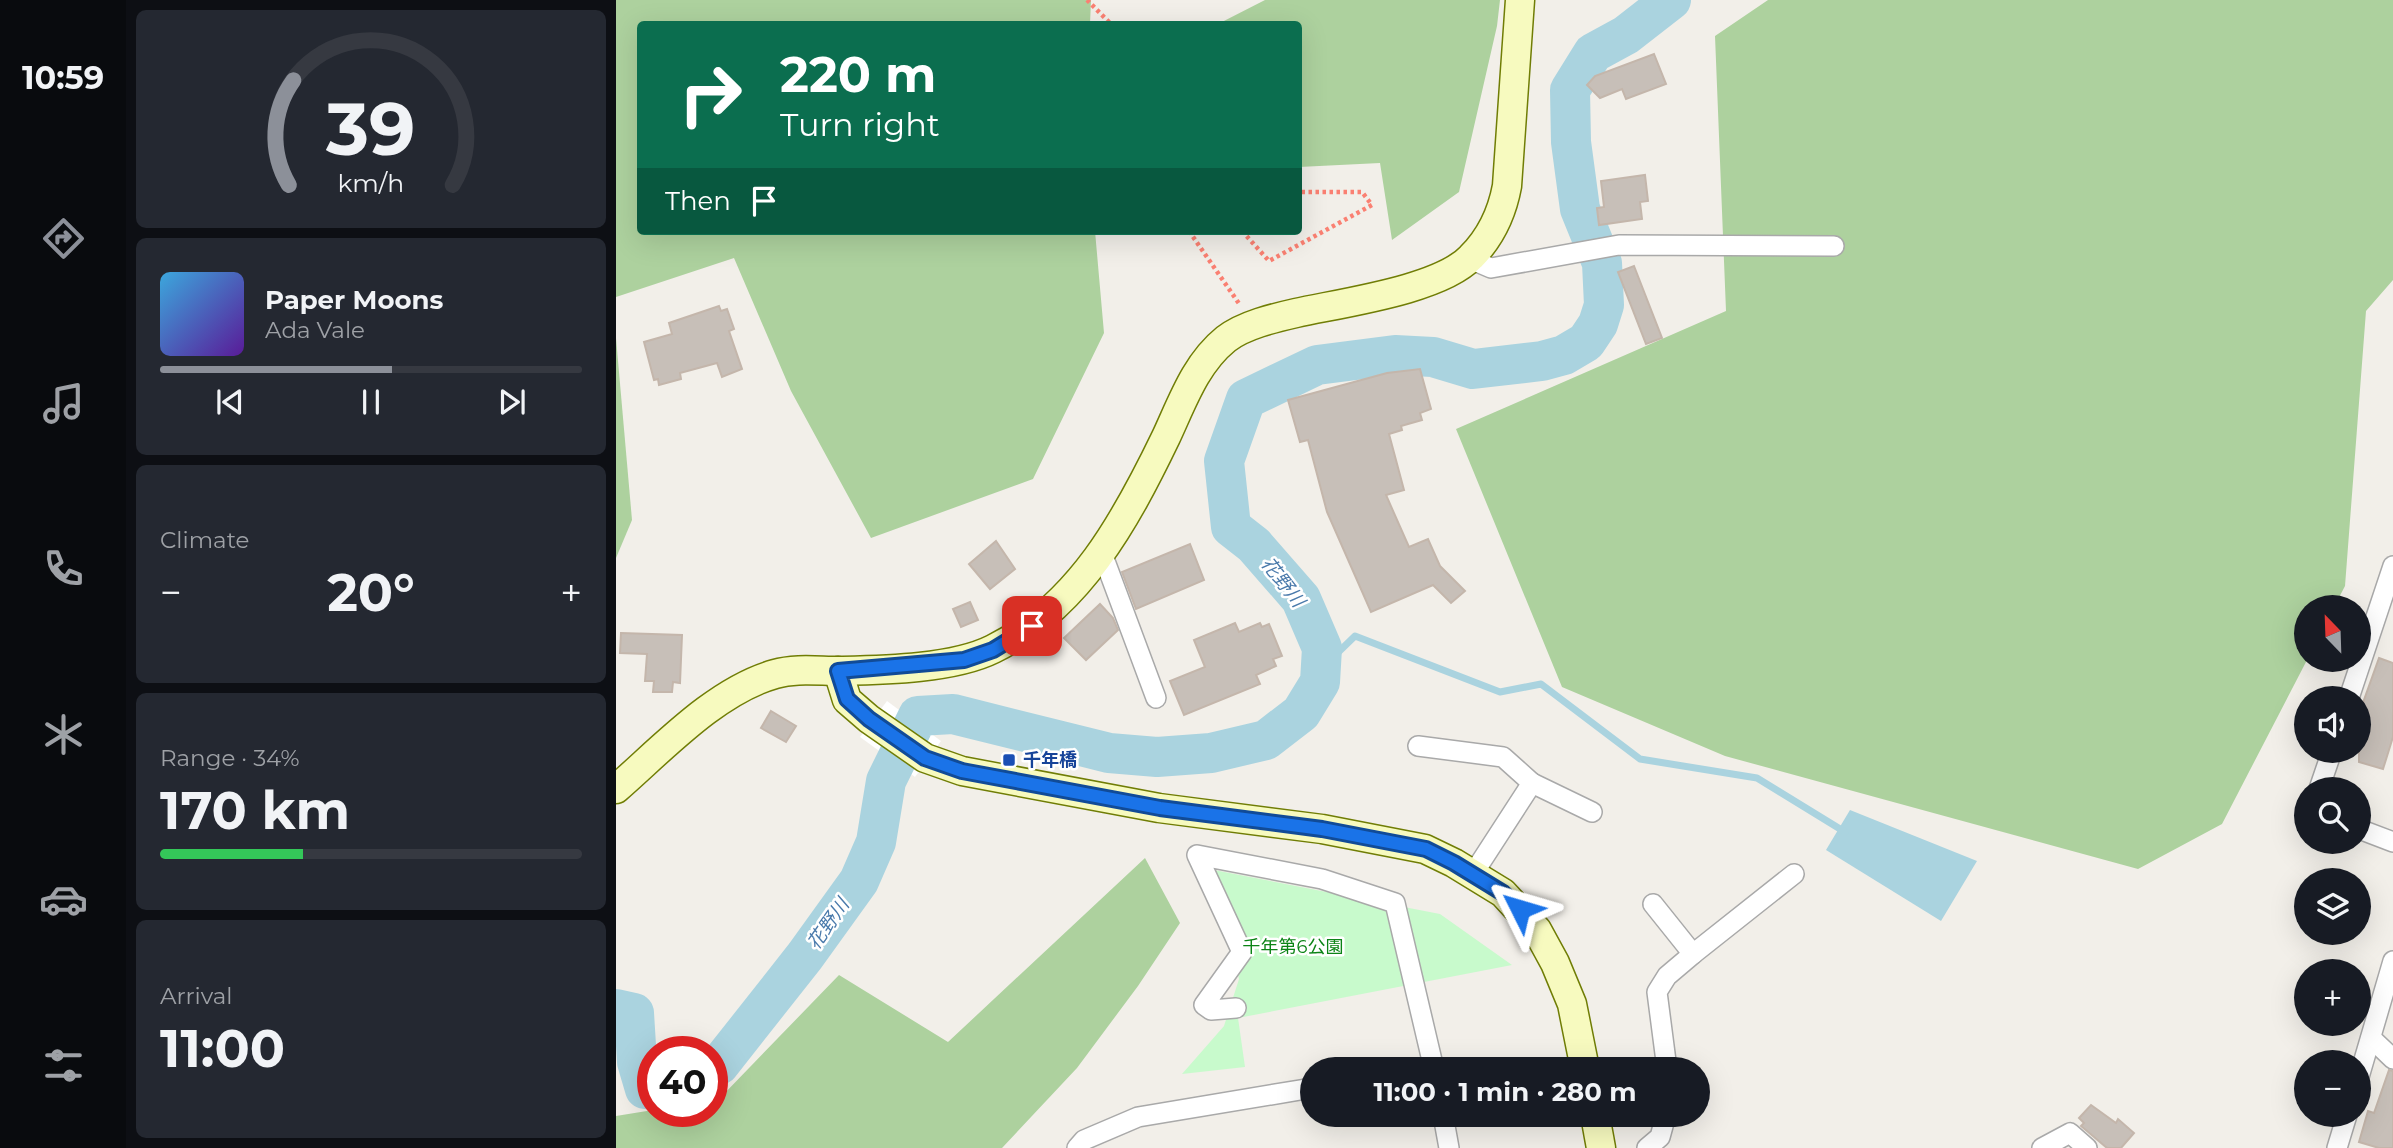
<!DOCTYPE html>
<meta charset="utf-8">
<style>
:root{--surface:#171b24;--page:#242831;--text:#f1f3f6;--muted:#9ea1a6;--line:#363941;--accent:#8c9099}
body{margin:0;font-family:Montserrat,"Noto Sans JP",sans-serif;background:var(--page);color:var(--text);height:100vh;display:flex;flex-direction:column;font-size:26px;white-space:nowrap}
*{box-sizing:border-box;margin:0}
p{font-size:23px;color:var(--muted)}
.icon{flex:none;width:38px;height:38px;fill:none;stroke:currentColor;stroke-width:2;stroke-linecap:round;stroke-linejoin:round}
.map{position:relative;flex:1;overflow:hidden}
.panel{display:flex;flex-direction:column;gap:10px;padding:10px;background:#0d0f14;width:490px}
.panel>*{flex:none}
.top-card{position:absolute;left:21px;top:21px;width:665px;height:214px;border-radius:7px;box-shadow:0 7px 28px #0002;background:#0b6e4f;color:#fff;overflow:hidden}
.needle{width:46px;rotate:337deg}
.controls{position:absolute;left:1678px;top:595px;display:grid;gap:14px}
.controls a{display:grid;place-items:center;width:77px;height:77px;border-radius:50%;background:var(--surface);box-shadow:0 7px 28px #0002;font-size:35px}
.speed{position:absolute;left:21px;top:1036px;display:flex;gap:14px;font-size:35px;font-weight:700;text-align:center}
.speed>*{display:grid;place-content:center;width:91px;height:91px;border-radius:50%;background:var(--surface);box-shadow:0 7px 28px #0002;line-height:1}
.speed .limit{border:10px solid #d22;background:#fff;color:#111}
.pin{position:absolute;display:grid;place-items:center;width:60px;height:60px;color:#fff;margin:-30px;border-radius:14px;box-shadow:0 4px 10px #0006}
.me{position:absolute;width:77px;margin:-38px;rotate:310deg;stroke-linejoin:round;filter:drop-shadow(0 0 5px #0008)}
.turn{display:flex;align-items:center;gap:24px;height:147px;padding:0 28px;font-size:32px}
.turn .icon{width:91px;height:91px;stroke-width:2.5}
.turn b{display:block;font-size:49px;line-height:60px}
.then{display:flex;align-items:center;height:66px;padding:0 28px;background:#0003;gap:14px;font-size:26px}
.big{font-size:52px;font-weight:700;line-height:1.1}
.panel .card{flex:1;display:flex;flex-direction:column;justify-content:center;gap:10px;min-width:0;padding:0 24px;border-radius:10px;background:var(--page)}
.panel .dial{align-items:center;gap:0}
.dial svg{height:182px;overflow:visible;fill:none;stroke:var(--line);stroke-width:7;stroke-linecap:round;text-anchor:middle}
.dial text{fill:var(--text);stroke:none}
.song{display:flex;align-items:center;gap:21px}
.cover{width:84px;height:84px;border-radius:10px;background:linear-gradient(135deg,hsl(200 70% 55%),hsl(270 70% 35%))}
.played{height:7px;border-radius:4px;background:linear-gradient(90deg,var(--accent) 55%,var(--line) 55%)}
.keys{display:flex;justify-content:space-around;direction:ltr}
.heat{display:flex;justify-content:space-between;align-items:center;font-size:38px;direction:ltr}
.charge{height:10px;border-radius:5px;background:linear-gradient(90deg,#34c759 34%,var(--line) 0)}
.trip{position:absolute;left:684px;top:1057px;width:410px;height:70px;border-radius:35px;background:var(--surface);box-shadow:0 7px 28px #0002;font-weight:700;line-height:70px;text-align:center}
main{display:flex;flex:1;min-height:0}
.menu{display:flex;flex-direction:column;width:126px;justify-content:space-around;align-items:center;background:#090b0e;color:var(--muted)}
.menu .icon{width:49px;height:49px}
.menu .current{color:var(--accent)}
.menu b{font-size:32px;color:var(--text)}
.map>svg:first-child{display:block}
</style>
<main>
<nav class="menu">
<b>10:59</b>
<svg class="icon current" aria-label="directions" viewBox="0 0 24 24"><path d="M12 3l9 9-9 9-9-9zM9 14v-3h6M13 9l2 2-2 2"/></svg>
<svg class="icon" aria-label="music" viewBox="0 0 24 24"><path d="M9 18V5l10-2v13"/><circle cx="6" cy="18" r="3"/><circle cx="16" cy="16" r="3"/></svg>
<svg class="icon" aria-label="phone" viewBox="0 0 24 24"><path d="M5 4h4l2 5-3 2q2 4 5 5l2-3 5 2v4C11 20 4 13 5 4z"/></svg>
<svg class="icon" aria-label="climate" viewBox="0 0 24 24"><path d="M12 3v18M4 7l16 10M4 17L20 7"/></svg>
<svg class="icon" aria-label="car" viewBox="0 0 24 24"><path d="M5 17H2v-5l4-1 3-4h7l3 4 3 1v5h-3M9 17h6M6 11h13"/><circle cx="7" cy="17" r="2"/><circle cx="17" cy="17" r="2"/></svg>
<svg class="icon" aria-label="filters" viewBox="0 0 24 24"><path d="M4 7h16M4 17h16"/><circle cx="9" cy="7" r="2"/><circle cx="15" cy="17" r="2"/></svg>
</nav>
<section class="panel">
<div class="card dial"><svg viewBox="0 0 100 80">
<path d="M14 69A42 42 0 1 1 86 69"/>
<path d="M14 69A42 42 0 0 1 16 23" stroke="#8c9099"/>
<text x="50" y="56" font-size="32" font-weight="700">39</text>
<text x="50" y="72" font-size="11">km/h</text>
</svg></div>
<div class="card">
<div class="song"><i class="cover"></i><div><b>Paper Moons</b><p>Ada Vale</p></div></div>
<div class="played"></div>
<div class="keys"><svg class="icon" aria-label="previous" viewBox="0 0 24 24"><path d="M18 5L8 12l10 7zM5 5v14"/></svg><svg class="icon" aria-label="pause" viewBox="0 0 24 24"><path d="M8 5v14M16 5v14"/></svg><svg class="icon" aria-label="next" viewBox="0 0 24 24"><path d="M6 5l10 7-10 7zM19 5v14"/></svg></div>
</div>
<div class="card"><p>Climate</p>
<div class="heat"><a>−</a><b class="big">20°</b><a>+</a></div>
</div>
<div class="card"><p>Range · 34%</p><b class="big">170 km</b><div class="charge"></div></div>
<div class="card"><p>Arrival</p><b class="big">11:00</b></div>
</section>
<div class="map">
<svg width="1777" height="1148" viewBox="0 0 1777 1148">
<rect width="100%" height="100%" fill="#f2efe9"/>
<!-- forest -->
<g fill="#add19e">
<path d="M 0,0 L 475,0 L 474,24 L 24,24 L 24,231 L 479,231 L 488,333 L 417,479 L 255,538 L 175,391 L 118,258 L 0,297 Z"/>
<path d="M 649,0 L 884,0 L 881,26 L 843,192 L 776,240 L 764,163 L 683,167 L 682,24 L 602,24 Z"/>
<path d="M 1152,0 L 1777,0 L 1777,280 L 1750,311 L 1729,586 L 1718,607 L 1690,607 L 1691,660 L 1606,824 L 1522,869 L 1109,756 L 946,687 L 840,429 L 1110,311 L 1099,36 Z"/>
<path d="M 0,338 L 16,520 L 0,558 Z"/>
<path d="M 529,858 L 564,923 L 522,986 L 461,1068 L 386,1148 L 0,1148 L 0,1116 L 37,1110 L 96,1111 L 96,1100 L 104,1098 L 223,975 L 332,1042 Z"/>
</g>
<!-- park -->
<path fill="#c8facc" d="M 598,870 L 824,914 L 896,965 L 622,1018 L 629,1067 L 566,1074 L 608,1026 L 623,979 Z"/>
<!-- water -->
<path fill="#aad3df" d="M 1234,810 L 1361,861 L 1325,921 L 1210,850 Z"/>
<!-- pier -->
<path fill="#fff" d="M 271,701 L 325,741 L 299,777 L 244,737 Z"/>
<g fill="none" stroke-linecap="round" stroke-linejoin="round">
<!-- stream -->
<path stroke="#aad3df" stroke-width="7" d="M 705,669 L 739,636 L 884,692 L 925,684 L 1024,759 L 1141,778 L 1229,832"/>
<!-- river -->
<g stroke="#aad3df" stroke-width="40">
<path d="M 0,1009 L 18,1013 L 21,1062 L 29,1089 L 37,1090"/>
<path d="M 96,1069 L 103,1065 L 189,956 L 243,881 L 260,842 L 270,781 L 302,716 L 337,714 L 493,753 L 541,757 L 595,753 L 650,740 L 685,713 L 704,682 L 706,648 L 685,599 L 638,545 L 615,527 L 608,461 L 630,399 L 701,365 L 779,355 L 817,357 L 857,369 L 926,361 L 948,355 L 970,342 L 982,324 L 988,305 L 986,263 L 964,209 L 955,142 L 954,90 L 977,53 L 1010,35 L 1055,0"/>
</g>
</g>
<!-- building -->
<g fill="#c7bfb8" stroke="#c4b6ab" stroke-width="2">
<path d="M 1038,54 L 1050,84 L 1010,99 L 1006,89 L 984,98 L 971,85 L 979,76 Z"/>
<path d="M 1029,175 L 1032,201 L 1024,202 L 1026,219 L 983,225 L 981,208 L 988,207 L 985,181 Z"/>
<path d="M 1018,266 L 1046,338 L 1030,344 L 1002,272 Z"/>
<path d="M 103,306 L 105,311 L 111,309 L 118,329 L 113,331 L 126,369 L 106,377 L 101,363 L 64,373 L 65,379 L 43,385 L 42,379 L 38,380 L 28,342 L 56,334 L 53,323 Z"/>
<path d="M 804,369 L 815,409 L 804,413 L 806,420 L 785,426 L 786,430 L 773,434 L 788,490 L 770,495 L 793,547 L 812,539 L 824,566 L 849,591 L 835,603 L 817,585 L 755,612 L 711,512 L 692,440 L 684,442 L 672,400 L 771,373 Z"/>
<path d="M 380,541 L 399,569 L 374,589 L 353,564 Z"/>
<path d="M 574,544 L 588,580 L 520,609 L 506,572 Z"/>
<path d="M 354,602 L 362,620 L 345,627 L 337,609 Z"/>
<path d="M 484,604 L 497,618 L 502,630 L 470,660 L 448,638 Z"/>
<path d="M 619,623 L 623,632 L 644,623 L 646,627 L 653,624 L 666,656 L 657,659 L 660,666 L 640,675 L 644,684 L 568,715 L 554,681 L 589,667 L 578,640 Z"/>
<path d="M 5,633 L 66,635 L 64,683 L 57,682 L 56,692 L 37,692 L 38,681 L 29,681 L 31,654 L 4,653 Z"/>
<path d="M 1763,658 L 1777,663 L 1777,737 L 1767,769 L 1743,762 L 1743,714 Z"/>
<path d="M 155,711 L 180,726 L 170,742 L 145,728 Z"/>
<path d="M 1773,1070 L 1777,1071 L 1777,1148 L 1763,1148 L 1743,1142 L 1752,1111 L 1758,1113 Z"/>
<path d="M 1475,1105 L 1500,1123 L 1502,1119 L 1518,1133 L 1505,1148 L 1491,1148 L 1465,1126 L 1468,1123 L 1463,1118 Z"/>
</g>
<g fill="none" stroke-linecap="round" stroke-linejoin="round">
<!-- street casing -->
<g stroke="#a9a9a9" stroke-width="22">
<g id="street">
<path d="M 854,259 L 875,268 L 1003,245 L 1218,246"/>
<path d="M 486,553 L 540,698"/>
<path d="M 1733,698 L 1777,566"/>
<path d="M 802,746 L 887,757 L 916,783 L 857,874"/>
<path d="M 916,783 L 976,812"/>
<path d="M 1703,789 L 1716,751"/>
<path d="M 1743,829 L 1777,842"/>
<path d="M 1037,904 L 1077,954"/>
<path d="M 620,1008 L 595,1010 L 588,1005 L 626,952 L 581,855 L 706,879 L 779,903 L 818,1069"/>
<path d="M 1755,1038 L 1777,1059"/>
<path d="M 1051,1069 L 1041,992 L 1051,976 L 1077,954 L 1178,874"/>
<path d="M 1743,1077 L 1777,961"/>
<path d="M 827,1115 L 833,1148"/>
<path d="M 461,1148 L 468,1140 L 522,1117 L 696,1088"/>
<path d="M 1031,1148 L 1044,1137 L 1050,1115"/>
<path d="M 1426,1148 L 1454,1133 L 1471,1148"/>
<path d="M 1721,1148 L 1731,1115"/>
</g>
</g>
<!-- secondary casing -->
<g stroke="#707d05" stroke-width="31">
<g id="secondary">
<path d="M 222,671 L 231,700 L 253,719 L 309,758 L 346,771 L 543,808 L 706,829 L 809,849 L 838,863 L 887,893 L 921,930 L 939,963 L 956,1004 L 969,1069"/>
<path d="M 0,789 C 46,749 99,691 159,674 C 179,668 202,671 223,671 C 267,670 337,669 377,649 C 463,607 510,520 550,437 C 566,403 579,364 610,339 C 628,325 658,318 680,313 C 725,303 824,290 855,257 C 875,237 886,213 891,186 L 904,0"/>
<path d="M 979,1115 L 985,1148"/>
</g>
</g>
<!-- path -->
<g stroke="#fa8072" stroke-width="4.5" stroke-dasharray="3.5 3.5" stroke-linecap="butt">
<path d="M 471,0 L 495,24"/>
<path d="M 573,231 L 624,305"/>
<path d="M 626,231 L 653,261 L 756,205 L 746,192 L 682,192"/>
</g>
<!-- street -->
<use href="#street" stroke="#fff" stroke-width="19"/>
<!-- secondary -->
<use href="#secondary" stroke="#f7fabf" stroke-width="28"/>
</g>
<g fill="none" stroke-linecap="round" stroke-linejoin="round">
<!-- route casing -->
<g stroke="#114b97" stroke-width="18">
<path id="route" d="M 416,626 L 377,650 L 348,660 L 222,671 L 231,699 L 253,719 L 309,758 L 346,771 L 544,808 L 706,829 L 810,849 L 838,863 L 887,893 L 904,909"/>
</g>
<!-- route -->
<use href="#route" stroke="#1a73e8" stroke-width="12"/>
</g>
<!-- markers -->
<rect fill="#1a4fb4" stroke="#fff" stroke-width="2.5" x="386" y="753" width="14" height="14" rx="3.5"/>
<g text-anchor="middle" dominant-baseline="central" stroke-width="5" stroke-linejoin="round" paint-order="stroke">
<!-- transit labels -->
<g font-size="18" font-weight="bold" fill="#164399" stroke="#fff" text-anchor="start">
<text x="407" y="760">千年橋</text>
</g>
<!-- park labels -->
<g font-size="18" fill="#0c8416" stroke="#fff">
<text x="677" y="947">千年第6公園</text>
</g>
<!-- water labels -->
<g font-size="19" font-style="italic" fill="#4a7aab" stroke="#fff">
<text transform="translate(667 582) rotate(52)">花野川</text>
<text transform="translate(212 924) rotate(-55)">花野川</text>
</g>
</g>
</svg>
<div class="controls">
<a><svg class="needle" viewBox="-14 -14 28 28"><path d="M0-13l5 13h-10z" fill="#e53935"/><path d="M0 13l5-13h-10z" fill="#9ea1a6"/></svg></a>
<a><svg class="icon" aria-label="sound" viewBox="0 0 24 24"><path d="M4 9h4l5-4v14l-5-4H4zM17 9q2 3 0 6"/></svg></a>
<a><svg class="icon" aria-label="search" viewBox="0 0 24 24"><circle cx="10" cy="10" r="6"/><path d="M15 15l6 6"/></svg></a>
<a><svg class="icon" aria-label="layers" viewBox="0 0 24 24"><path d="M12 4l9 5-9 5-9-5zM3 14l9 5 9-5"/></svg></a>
<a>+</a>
<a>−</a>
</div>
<div class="speed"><div class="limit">40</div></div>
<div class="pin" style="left:416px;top:626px;background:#d93025"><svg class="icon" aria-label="arrive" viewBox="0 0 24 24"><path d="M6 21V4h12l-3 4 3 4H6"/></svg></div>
<svg class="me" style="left:904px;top:909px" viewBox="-20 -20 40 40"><path d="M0-17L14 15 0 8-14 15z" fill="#1a73e8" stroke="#fff" stroke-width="4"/></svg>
<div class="trip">11:00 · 1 min · 280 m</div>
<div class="top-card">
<div class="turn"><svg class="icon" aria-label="right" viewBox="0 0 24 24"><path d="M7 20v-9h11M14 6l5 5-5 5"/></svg><div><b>220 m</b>Turn right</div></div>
<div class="then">Then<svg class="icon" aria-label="arrive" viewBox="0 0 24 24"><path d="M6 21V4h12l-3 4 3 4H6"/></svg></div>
</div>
</div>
</main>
